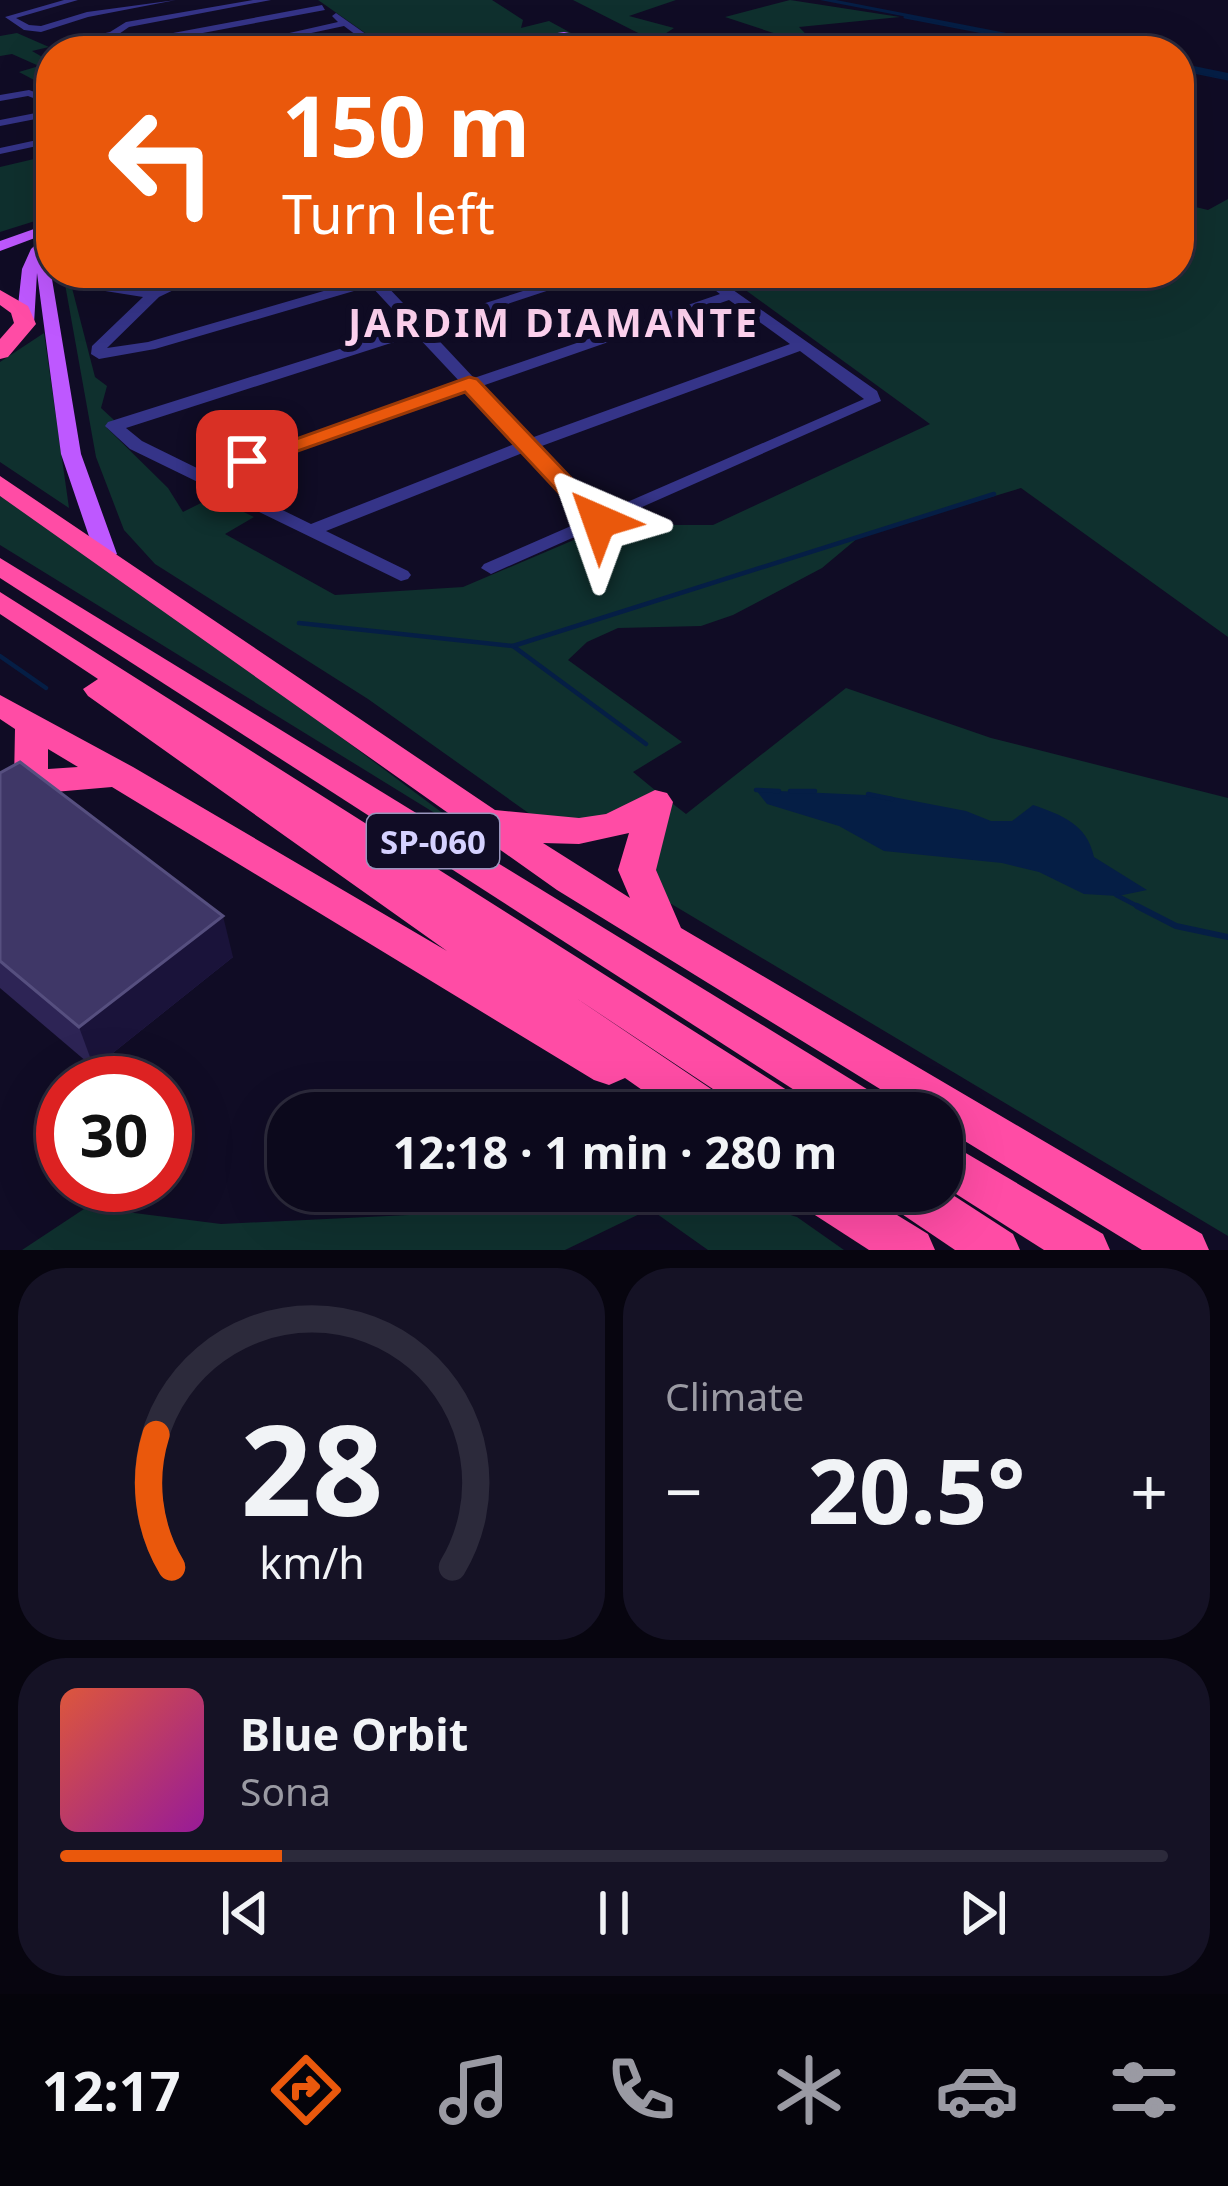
<!DOCTYPE html>
<meta charset="utf-8">
<style>
:root{--surface:#0c091c;--page:#151225;--text:#f1f3f6;--muted:#9a9aa3;--line:#2c2a3b;--accent:#ea580c}
body{margin:0;font-family:"Noto Sans",sans-serif;background:var(--page);color:var(--text);height:100vh;display:flex;flex-direction:column;font-size:45px;white-space:nowrap}
*{box-sizing:border-box;margin:0}
p{font-size:39px;color:var(--muted)}
.icon{flex:none;width:66px;height:66px;fill:none;stroke:currentColor;stroke-width:2;stroke-linecap:round;stroke-linejoin:round}
.map{position:relative;height:1250px;overflow:hidden}
.side{display:flex;flex-direction:column;gap:18px;padding:18px;background:#07050f;flex:1}
.side>*{flex:none}
.guide{position:absolute;left:36px;top:36px;width:1158px;height:252px;border-radius:48px;box-shadow:0 12px 48px #0002,0 0 0 3px var(--line);background:#ea580c;color:#fff;overflow:hidden}
.speed{position:absolute;left:36px;top:1056px;display:flex;gap:24px;font-size:60px;font-weight:700;text-align:center}
.speed>*{display:grid;place-content:center;width:156px;height:156px;border-radius:50%;background:var(--surface);box-shadow:0 12px 48px #0002,0 0 0 3px var(--line);line-height:1}
.speed .limit{border:18px solid #d22;background:#fff;color:#111}
.pin{position:absolute;display:grid;place-items:center;width:102px;height:102px;color:#fff;margin:-51px;border-radius:24px;box-shadow:0 6px 18px #0006}
.me{position:absolute;width:132px;margin:-66px;rotate:317deg;stroke-linejoin:round;filter:drop-shadow(0 0 9px #0008)}
.turn{display:flex;align-items:center;gap:42px;height:252px;padding:0 48px;font-size:54px}
.turn .icon{width:156px;height:156px;stroke-width:2.5}
.turn b{display:block;font-size:84px;line-height:102px}
.big{font-size:90px;font-weight:700;line-height:1.1}
.side .card{flex:1;display:flex;flex-direction:column;justify-content:center;gap:18px;min-width:0;padding:0 42px;border-radius:48px;background:var(--page)}
.side .dial{align-items:center;gap:0}
.dial svg{height:312px;overflow:visible;fill:none;stroke:var(--line);stroke-width:7;stroke-linecap:round;text-anchor:middle}
.dial text{fill:var(--text);stroke:none}
.song{display:flex;align-items:center;gap:36px}
.cover{width:144px;height:144px;border-radius:18px;background:linear-gradient(135deg,hsl(10 70% 55%),hsl(300 70% 35%))}
.played{height:12px;border-radius:6px;background:linear-gradient(90deg,var(--accent) 20%,var(--line) 20%)}
.keys{display:flex;justify-content:space-around;direction:ltr}
.heat{display:flex;justify-content:space-between;align-items:center;font-size:66px;direction:ltr}
.side .tiles{flex:1;display:grid;gap:18px;grid-template-columns:1fr 1fr}
.card:last-child{grid-column:span 2}
.trip{position:absolute;left:267px;top:1092px;width:696px;height:120px;border-radius:48px;background:var(--surface);box-shadow:0 12px 48px #0002,0 0 0 3px var(--line);font-weight:700;line-height:120px;text-align:center}
.tabs{display:flex;height:192px;justify-content:space-around;align-items:center;background:#05040b;color:var(--muted)}
.tabs .icon{width:84px;height:84px}
.tabs .current{color:var(--accent)}
.tabs b{font-size:54px;color:var(--text)}
.map>svg:first-child{display:block}
</style>
<div class="map">
<svg width="1228" height="1250" viewBox="0 0 1228 1250">
<rect width="100%" height="100%" fill="#100c25"/>
<!-- green -->
<g fill="#0f302e">
<path d="M 318,0 L 492,0 L 523,20 L 521,28 L 549,21 L 604,51 L 391,51 Z"/>
<path d="M 573,0 L 676,0 L 629,16 L 674,28 L 654,41 Z"/>
<path d="M 790,0 L 900,17 L 799,27 L 819,48 L 725,17 Z"/>
<path d="M 17,33 L 49,47 L 32,51 L 51,62 L 51,89 L 19,72 L 39,66 L 12,54 L 0,56 L 0,36 Z"/>
<path d="M 51,155 L 51,216 L 0,232 L 0,167 Z"/>
<path d="M 1228,199 L 1228,637 L 1021,488 L 859,537 L 822,568 L 733,615 L 701,626 L 618,628 L 587,642 L 568,660 L 682,742 L 633,772 L 661,795 L 626,814 L 544,824 L 368,699 L 155,564 L 124,530 L 96,457 L 63,273 L 71,284 L 95,377 L 107,386 L 101,408 L 114,420 L 107,428 L 168,488 L 183,512 L 213,497 L 254,517 L 225,534 L 335,595 L 463,587 L 609,525 L 713,525 L 930,424 L 722,273 L 1179,273 L 1179,203 L 1208,210 Z"/>
<path d="M 44,333 L 69,508 L 0,462 L 0,362 Z"/>
<path d="M 0,496 L 69,534 L 480,841 L 0,545 Z"/>
<path d="M 846,688 L 991,738 L 1228,798 L 1228,1236 L 653,893 L 664,797 L 686,814 Z"/>
<path d="M 465,1191 L 714,1191 L 797,1217 L 844,1250 L 708,1250 L 650,1209 L 565,1250 L 22,1250 L 87,1207 L 221,1224 L 429,1214 Z"/>
</g>
<!-- water -->
<path fill="#051e45" d="M 756,790 L 888,796 L 966,811 L 991,821 L 1012,821 L 1033,805 C 1062,815 1087,824 1094,857 L 1147,890 L 1118,896 L 1084,894 L 1039,872 L 1002,863 L 884,851 L 839,826 L 767,804 Z"/>
<g fill="none" stroke-linecap="round" stroke-linejoin="round">
<!-- stream-far2 -->
<g stroke="#051e45" stroke-width="3">
<path d="M 905,17 L 1082,51"/>
<path d="M 1179,69 L 1228,79"/>
</g>
<!-- stream-far1 -->
<g stroke="#051e45" stroke-width="4.5">
<path d="M 299,623 L 513,646 L 646,744"/>
<path d="M 513,646 L 994,494"/>
<path d="M 0,656 L 46,688"/>
<path d="M 756,790 L 779,791"/>
<path d="M 790,791 L 815,791"/>
<path d="M 868,794 L 892,799"/>
<path d="M 1116,895 L 1143,909"/>
</g>
<!-- stream -->
<path stroke="#051e45" stroke-width="6" d="M 1137,906 L 1176,926 L 1228,937"/>
<!-- canal -->
<g fill="#051e45" fill-rule="evenodd">
<path d="M 820,0 L 836,0 L 1100,51 L 1083,51 Z"/>
<path d="M 1179,63 L 1228,73 L 1228,79 L 1179,69 Z"/>
</g>
<!-- minor -->
<g fill="#353488" fill-rule="evenodd">
<path d="M 64,0 L 78,0 L 16,18 L 29,25 L 41,26 L 87,12 L 176,0 L 88,17 L 41,32 L 24,30 L 5,17 Z"/>
<path d="M 253,0 L 271,0 L 129,27 L 116,36 L 66,46 L 61,43 L 110,32 L 126,22 Z"/>
<path d="M 322,5 L 325,10 L 176,38 C 161,50 144,51 125,51 L 160,42 L 173,33 Z"/>
<path d="M 336,13 L 390,51 L 379,51 L 366,42 L 320,51 L 301,51 L 360,38 L 344,26 L 227,51 L 209,51 L 338,22 L 332,16 Z"/>
<path d="M 29,90 L 51,98 L 51,105 L 28,96 L 0,101 L 0,95 Z"/>
<path d="M 51,110 L 51,116 L 0,126 L 0,120 Z"/>
<path d="M 51,137 L 51,143 L 0,154 L 0,148 Z"/>
<path d="M 65,273 L 80,273 L 89,280 L 152,289 L 190,273 L 209,273 L 159,297 L 107,348 L 148,342 L 365,279 L 360,273 L 406,273 L 383,282 L 422,323 L 580,273 L 601,273 L 429,330 L 474,378 L 720,294 L 693,273 L 709,273 L 877,391 L 881,401 L 491,574 L 481,568 L 484,564 L 587,519 L 525,452 L 326,531 L 408,571 L 411,575 L 408,579 L 401,581 L 130,449 L 105,426 L 108,422 L 409,327 L 371,286 L 155,349 L 99,359 L 91,354 L 92,346 L 143,297 L 80,287 ZM 729,300 L 790,344 L 531,438 L 482,386 ZM 416,335 L 461,383 L 203,471 L 142,441 L 126,428 ZM 800,351 L 864,399 L 602,513 L 539,447 ZM 468,391 L 517,443 L 311,524 L 217,478 Z"/>
</g>
<!-- major -->
<g fill="#be58ff" fill-rule="evenodd">
<path d="M 564,32 L 584,36 L 610,51 C 580,51 573,30 539,45 L 534,42 L 544,35 Z"/>
<path d="M 51,223 L 51,232 L 0,251 L 0,241 Z"/>
<path d="M 51,236 L 47,250 L 51,249 L 51,273 L 81,454 L 117,554 L 106,561 L 95,554 L 61,454 L 37,273 L 34,324 L 25,329 L 16,324 L 22,269 L 31,249 L 44,237 Z"/>
</g>
<!-- highway -->
<g fill="#ff4ca5" fill-rule="evenodd">
<path d="M 0,290 L 28,306 L 36,324 L 8,357 L 0,359 L 0,339 L 14,323 L 11,313 L 0,305 Z"/>
<path d="M 0,476 L 495,810 L 579,818 L 606,814 L 655,790 L 667,793 L 673,802 L 656,870 L 681,928 L 1202,1234 L 1209,1250 L 1142,1250 L 942,1127 L 942,1113 L 919,1113 L 557,890 L 0,496 ZM 629,833 L 618,870 L 630,898 L 543,843 L 579,844 Z"/>
<path d="M 0,558 L 883,1099 L 889,1113 L 830,1113 L 0,578 Z"/>
<path d="M 0,592 L 801,1099 L 807,1113 L 749,1113 L 576,998 L 726,1099 L 732,1113 L 675,1113 L 625,1078 L 609,1085 L 594,1080 L 112,787 L 31,794 L 19,790 L 14,782 L 15,729 L 0,719 L 0,695 L 133,767 L 447,951 L 88,696 L 83,689 L 98,679 L 0,614 ZM 48,749 L 78,767 L 48,769 Z"/>
<path d="M 942,1139 L 1103,1234 L 1110,1250 L 1044,1250 L 942,1185 Z"/>
<path d="M 942,1188 L 1013,1234 L 1020,1250 L 955,1250 L 890,1206 L 883,1191 Z"/>
<path d="M 794,1191 L 858,1191 L 928,1234 L 935,1250 L 869,1250 L 801,1206 Z"/>
</g>
</g>
<!-- wall -->
<path fill="#2d2455" d="M 0,773 L 233,957 L 94,1068 L 0,988 Z"/>
<!-- shaded-wall -->
<path fill="#1a133a" d="M 223,916 L 233,957 L 94,1068 L 79,1027 Z"/>
<!-- building -->
<path fill="#3f3767" stroke="#564f7f" stroke-width="3" d="M 20,762 L 223,916 L 79,1027 L 0,961 L 0,773 Z"/>
<!-- route -->
<path fill="#ea580c" stroke="#983908" stroke-width="3" d="M 469,377 L 477,379 L 607,516 L 611,521 L 607,526 L 590,526 L 465,392 L 255,466 L 238,466 L 235,461 Z"/>
<g text-anchor="middle" dominant-baseline="central" stroke-width="12" stroke-linejoin="round" paint-order="stroke">
<!-- shield labels -->
<rect fill="#100c25" stroke="#9a96be" stroke-width="3" x="367" y="814" width="132" height="54" rx="9"/>
<g font-size="33" font-weight="bold" fill="#d5d1ff">
<text x="433" y="841">SP-060</text>
</g>
<!-- far-district labels -->
<g font-size="39" font-weight="bold" letter-spacing="3" fill="#ffd3f0" stroke="#100c25">
<text x="554" y="321">JARDIM DIAMANTE</text>
</g>
</g>
</svg>
<div class="speed"><div class="limit">30</div></div>
<div class="pin" style="left:247px;top:461px;background:#d93025"><svg class="icon" aria-label="arrive" viewBox="0 0 24 24"><path d="M6 21V4h12l-3 4 3 4H6"/></svg></div>
<svg class="me" style="left:599px;top:521px" viewBox="-20 -20 40 40"><path d="M0-17L14 15 0 8-14 15z" fill="#ea580c" stroke="#fff" stroke-width="4"/></svg>
<div class="trip">12:18 · 1 min · 280 m</div>
<div class="guide">
<div class="turn"><svg class="icon" aria-label="left" viewBox="0 0 24 24"><path d="M17 20v-9H6M10 6l-5 5 5 5"/></svg><div><b>150 m</b>Turn left</div></div>
</div>
</div>
<section class="side">
<div class="tiles">
<div class="card dial"><svg viewBox="0 0 100 80">
<path d="M14 69A42 42 0 1 1 86 69"/>
<path d="M14 69A42 42 0 0 1 10 35" stroke="#ea580c"/>
<text x="50" y="56" font-size="32" font-weight="700">28</text>
<text x="50" y="72" font-size="11">km/h</text>
</svg></div>
<div class="card"><p>Climate</p>
<div class="heat"><a>−</a><b class="big">20.5°</b><a>+</a></div>
</div>
<div class="card">
<div class="song"><i class="cover"></i><div><b>Blue Orbit</b><p>Sona</p></div></div>
<div class="played"></div>
<div class="keys"><svg class="icon" aria-label="previous" viewBox="0 0 24 24"><path d="M18 5L8 12l10 7zM5 5v14"/></svg><svg class="icon" aria-label="pause" viewBox="0 0 24 24"><path d="M8 5v14M16 5v14"/></svg><svg class="icon" aria-label="next" viewBox="0 0 24 24"><path d="M6 5l10 7-10 7zM19 5v14"/></svg></div>
</div>
</div>
</section>
<nav class="tabs">
<b>12:17</b>
<svg class="icon current" aria-label="directions" viewBox="0 0 24 24"><path d="M12 3l9 9-9 9-9-9zM9 14v-3h6M13 9l2 2-2 2"/></svg>
<svg class="icon" aria-label="music" viewBox="0 0 24 24"><path d="M9 18V5l10-2v13"/><circle cx="6" cy="18" r="3"/><circle cx="16" cy="16" r="3"/></svg>
<svg class="icon" aria-label="phone" viewBox="0 0 24 24"><path d="M5 4h4l2 5-3 2q2 4 5 5l2-3 5 2v4C11 20 4 13 5 4z"/></svg>
<svg class="icon" aria-label="climate" viewBox="0 0 24 24"><path d="M12 3v18M4 7l16 10M4 17L20 7"/></svg>
<svg class="icon" aria-label="car" viewBox="0 0 24 24"><path d="M5 17H2v-5l4-1 3-4h7l3 4 3 1v5h-3M9 17h6M6 11h13"/><circle cx="7" cy="17" r="2"/><circle cx="17" cy="17" r="2"/></svg>
<svg class="icon" aria-label="filters" viewBox="0 0 24 24"><path d="M4 7h16M4 17h16"/><circle cx="9" cy="7" r="2"/><circle cx="15" cy="17" r="2"/></svg>
</nav>
